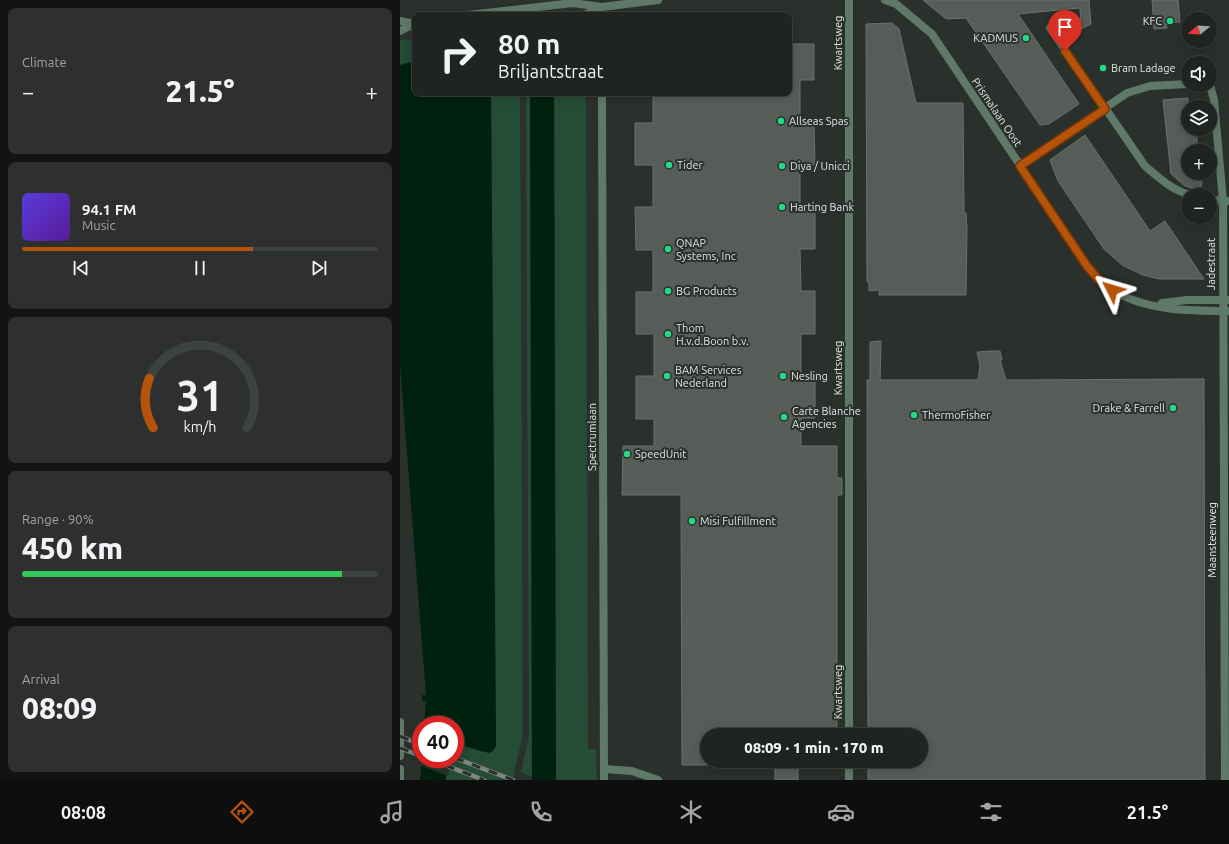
<!DOCTYPE html>
<meta charset="utf-8">
<style>
:root{--surface:#202421;--page:#2d302e;--text:#f1f3f6;--muted:#a2a4a5;--line:#3d413f;--accent:#b45309}
body{margin:0;font-family:Ubuntu,sans-serif;background:var(--page);color:var(--text);height:100vh;display:flex;flex-direction:column;font-size:15px;white-space:nowrap}
*{box-sizing:border-box;margin:0}
p{font-size:13px;color:var(--muted)}
.icon{flex:none;width:22px;height:22px;fill:none;stroke:currentColor;stroke-width:2;stroke-linecap:round;stroke-linejoin:round}
.map{position:relative;flex:1;overflow:hidden}
.details{display:flex;flex-direction:column;gap:8px;padding:8px;background:#121412;width:400px}
.details>*{flex:none}
.hud{position:absolute;left:12px;top:12px;width:380px;height:84px;border-radius:8px;box-shadow:0 2px 10px #0003,0 0 0 1px var(--line);background:#202421;color:var(--text);overflow:hidden}
.needle{width:26px;rotate:252deg}
.fabs{position:absolute;left:781px;top:12px;display:grid;gap:8px}
.fabs a{display:grid;place-items:center;width:36px;height:36px;border-radius:50%;background:var(--surface);box-shadow:0 2px 10px #0003,0 0 0 1px var(--line);font-size:20px}
.speed{position:absolute;left:12px;top:716px;display:flex;gap:8px;font-size:20px;font-weight:700;text-align:center}
.speed>*{display:grid;place-content:center;width:52px;height:52px;border-radius:50%;background:var(--surface);box-shadow:0 2px 10px #0003,0 0 0 1px var(--line);line-height:1}
.speed .limit{border:6px solid #d22;background:#fff;color:#111}
.pin{position:absolute;display:grid;place-items:center;width:34px;height:34px;color:#fff;margin:-41px -17px;border-radius:50% 50% 50% 0;rotate:-45deg;box-shadow:0 0 4px #0007}
.pin .icon{rotate:45deg}
.me{position:absolute;width:44px;margin:-22px;rotate:310deg;stroke-linejoin:round;filter:drop-shadow(0 0 3px #0008)}
.turn{display:flex;align-items:center;gap:14px;height:84px;padding:0 20px;font-size:18px}
.turn .icon{width:52px;height:52px;stroke-width:2.5}
.turn b{display:block;font-size:28px;line-height:34px}
.big{font-size:30px;font-weight:800;line-height:1.1}
.details .widget{flex:1;display:flex;flex-direction:column;justify-content:center;gap:6px;min-width:0;padding:0 14px;border-radius:8px;background:var(--page)}
.details .dial{align-items:center;gap:0}
.dial svg{height:104px;overflow:visible;fill:none;stroke:var(--line);stroke-width:7;stroke-linecap:round;text-anchor:middle}
.dial text{fill:var(--text);stroke:none}
.song{display:flex;align-items:center;gap:12px}
.cover{width:48px;height:48px;border-radius:6px;background:linear-gradient(135deg,hsl(250 70% 55%),hsl(270 70% 35%))}
.played{height:4px;border-radius:2px;background:linear-gradient(90deg,var(--accent) 65%,var(--line) 65%)}
.keys{display:flex;justify-content:space-around;direction:ltr}
.heat{display:flex;justify-content:space-between;align-items:center;font-size:22px;direction:ltr}
.charge{height:6px;border-radius:3px;background:linear-gradient(90deg,#34c759 90%,var(--line) 0)}
.trip{position:absolute;left:300px;top:728px;width:228px;height:40px;border-radius:20px;background:var(--surface);box-shadow:0 2px 10px #0003,0 0 0 1px var(--line);font-weight:800;line-height:40px;text-align:center}
.tab-bar{display:flex;height:64px;justify-content:space-around;align-items:center;background:#0d0e0d;color:var(--muted)}
.tab-bar .icon{width:28px;height:28px}
.tab-bar .selected{color:var(--accent)}
.tab-bar b{font-size:18px;color:var(--text)}
main{display:flex;flex:1;min-height:0}
.map>svg:first-child{display:block}
</style>
<main>
<section class="details">
<div class="widget"><p>Climate</p>
<div class="heat"><a>−</a><b class="big">21.5°</b><a>+</a></div>
</div>
<div class="widget">
<div class="song"><i class="cover"></i><div><b>94.1 FM</b><p>Music</p></div></div>
<div class="played"></div>
<div class="keys"><svg class="icon" aria-label="previous" viewBox="0 0 24 24"><path d="M18 5L8 12l10 7zM5 5v14"/></svg><svg class="icon" aria-label="pause" viewBox="0 0 24 24"><path d="M8 5v14M16 5v14"/></svg><svg class="icon" aria-label="next" viewBox="0 0 24 24"><path d="M6 5l10 7-10 7zM19 5v14"/></svg></div>
</div>
<div class="widget dial"><svg viewBox="0 0 100 80">
<path d="M14 69A42 42 0 1 1 86 69"/>
<path d="M14 69A42 42 0 0 1 11 31" stroke="#b45309"/>
<text x="50" y="56" font-size="32" font-weight="700">31</text>
<text x="50" y="72" font-size="11">km/h</text>
</svg></div>
<div class="widget"><p>Range · 90%</p><b class="big">450 km</b><div class="charge"></div></div>
<div class="widget"><p>Arrival</p><b class="big">08:09</b></div>
</section>
<div class="map">
<svg width="829" height="780" viewBox="0 0 829 780">
<rect width="100%" height="100%" fill="#2a302c"/>
<!-- green -->
<g fill="#254c35">
<path d="M 15,39 L 15,61 L 0,65 L 0,40 Z"/>
<path d="M 91,93 L 120,93 L 123,732 C 121,748 115,763 113,780 L 46,780 L 48,759 L 55,759 L 55,746 L 60,745 L 83,752 L 96,746 Z"/>
<path d="M 126,93 L 130,93 L 132,777 L 121,772 L 129,736 Z"/>
<path d="M 154,93 L 186,93 L 188,749 L 196,749 L 197,780 L 156,780 Z"/>
</g>
<!-- water -->
<g fill="#00210f">
<path d="M 15,61 L 15,93 L 91,93 L 96,746 L 93,751 L 89,753 L 60,745 L 55,746 L 55,725 L 24,725 L 26,701 L 22,701 L 22,695 L 26,695 L 0,364 L 0,65 Z"/>
<path d="M 130,93 L 154,93 L 156,780 L 132,780 Z"/>
<path d="M 22,759 L 46,766 L 46,780 L 20,780 Z"/>
</g>
<!-- pier -->
<path fill="#2a302c" d="M 21,757 L 21,759 L 50,759 L 48,776 L 19,765 Z"/>
<!-- building -->
<g fill="#565c58" stroke="#6b726d">
<path d="M 523,0 L 689,0 L 691,24 L 681,29 L 680,8 L 618,14 L 679,104 L 649,124 L 640,125 L 566,18 L 546,19 Z"/>
<path d="M 752,0 L 778,0 L 780,22 L 766,23 L 767,28 L 754,29 Z"/>
<path d="M 492,23 L 499,29 L 516,103 L 563,103 L 564,213 L 566,213 L 567,229 L 566,295 L 479,295 L 479,290 L 469,291 L 469,282 L 467,282 L 466,24 Z"/>
<path d="M 389,44 L 414,44 L 414,80 L 400,80 L 400,122 L 414,122 L 415,165 L 400,165 L 400,207 L 415,207 L 415,249 L 400,249 L 401,291 L 415,291 L 415,334 L 401,334 L 401,376 L 415,376 L 415,418 L 401,418 L 401,446 L 437,446 L 437,478 L 442,478 L 442,495 L 437,495 L 437,735 L 307,735 L 307,765 L 282,765 L 281,495 L 222,495 L 223,446 L 254,446 L 254,419 L 236,419 L 236,376 L 254,376 L 254,334 L 236,334 L 236,292 L 253,292 L 253,250 L 236,250 L 235,207 L 253,207 L 253,165 L 235,165 L 235,123 L 253,123 L 253,93 L 389,93 Z"/>
<path d="M 788,98 L 788,129 L 796,129 L 798,151 L 788,151 L 788,173 L 801,173 L 802,185 L 797,190 L 785,186 L 771,174 L 763,100 Z"/>
<path d="M 685,135 L 750,231 L 765,221 L 804,279 L 759,279 L 743,275 L 722,265 L 704,249 L 658,181 L 650,160 Z"/>
<path d="M 481,341 L 480,380 L 578,380 L 580,365 L 577,352 L 590,351 L 600,351 L 602,360 L 600,360 L 606,380 L 804,379 L 805,780 L 468,780 L 468,761 L 521,761 L 521,735 L 468,735 L 467,380 L 470,380 L 470,342 Z"/>
<rect x="375" y="761" width="23" height="19"/>
</g>
<g fill="none" stroke-linecap="round" stroke-linejoin="round">
<!-- minor -->
<g stroke="#5f7968" stroke-width="8">
<path d="M 449,0 L 449,735"/>
<path d="M 650,28 L 745,166 C 759,178 772,190 790,195"/>
<path d="M 810,85 L 814,100 L 823,201 L 825,780"/>
<path d="M 202,93 L 204,780"/>
<path d="M 620,166 L 727,93 L 750,86 L 788,84"/>
<path d="M 810,200 L 829,201"/>
<path d="M 0,722 L 0,756"/>
<path d="M 449,761 L 449,780"/>
<path d="M 0,769 L 0,780"/>
<path d="M 204,769 L 232,771 L 258,780"/>
</g>
<!-- tertiary -->
<g stroke="#5f7968" stroke-width="8">
<path d="M 485,0 L 496,4 L 532,34 L 687,265 C 694,274 702,283 711,289 C 744,311 791,311 829,311"/>
<path d="M 68,15 L 173,3 L 202,7 L 258,0"/>
<path d="M 184,15 L 201,7"/>
<path d="M 0,21 L 15,24"/>
<path d="M 0,31 L 14,24"/>
<path d="M 762,303 L 787,300 L 829,300"/>
</g>
<!-- rail casing -->
<g stroke="#818683" stroke-width="4.5">
<g id="rail">
<path d="M 0,736 L 21,745"/>
<path d="M 0,748 L 21,756"/>
<path d="M 55,758 L 113,780"/>
<path d="M 29,759 L 84,780"/>
</g>
</g>
<!-- rail -->
<use href="#rail" stroke="#2a302c" stroke-width="3" stroke-dasharray="9" stroke-linecap="butt"/>
</g>
<g fill="none" stroke-linecap="round" stroke-linejoin="round">
<!-- route casing -->
<g stroke="#753606" stroke-width="10">
<path id="route" d="M 665,51 L 705,109 L 620,166 L 687,266 L 698,279 L 712,290"/>
</g>
<!-- route -->
<use href="#route" stroke="#b45309" stroke-width="7"/>
</g>
<!-- markers -->
<g fill="#25d886" stroke="#2a302c" stroke-width="1.5">
<circle cx="770" cy="21" r="4"/>
<circle cx="626" cy="38" r="4"/>
<circle cx="703" cy="68" r="4"/>
<circle cx="381" cy="121" r="4"/>
<circle cx="269" cy="165" r="4"/>
<circle cx="382" cy="166" r="4"/>
<circle cx="382" cy="207" r="4"/>
<circle cx="268" cy="249" r="4"/>
<circle cx="268" cy="291" r="4"/>
<circle cx="268" cy="334" r="4"/>
<circle cx="267" cy="376" r="4"/>
<circle cx="383" cy="376" r="4"/>
<circle cx="773" cy="408" r="4"/>
<circle cx="514" cy="415" r="4"/>
<circle cx="384" cy="417" r="4"/>
<circle cx="227" cy="454" r="4"/>
<circle cx="292" cy="521" r="4"/>
</g>
<g text-anchor="middle" dominant-baseline="central" stroke-width="4" stroke-linejoin="round" paint-order="stroke">
<!-- poi labels -->
<g font-size="11" fill="#e1e5e2" stroke="#2a302c" text-anchor="start">
<text x="762" y="21" text-anchor="end">KFC</text>
<text x="618" y="38" text-anchor="end">KADMUS</text>
<text x="711" y="68">Bram Ladage</text>
<text x="389" y="121">Allseas Spas</text>
<text x="277" y="165">Tider</text>
<text x="390" y="166">Diya / Unicci</text>
<text x="390" y="207">Harting Bank</text>
<text x="276" y="243">QNAP<tspan x="276" dy="13">Systems, Inc</tspan></text>
<text x="276" y="291">BG Products</text>
<text x="276" y="328">Thom<tspan x="276" dy="13">H.v.d.Boon b.v.</tspan></text>
<text x="275" y="370">BAM Services<tspan x="275" dy="13">Nederland</tspan></text>
<text x="391" y="376">Nesling</text>
<text x="765" y="408" text-anchor="end">Drake &amp; Farrell</text>
<text x="392" y="411">Carte Blanche<tspan x="392" dy="13">Agencies</tspan></text>
<text x="522" y="415">ThermoFisher</text>
<text x="235" y="454">SpeedUnit</text>
<text x="300" y="521">Misi Fulfillment</text>
</g>
<!-- street labels -->
<g font-size="11" fill="#e1e5e2" stroke="#2a302c">
<text transform="translate(438 43) rotate(-90)">Kwartsweg</text>
<text transform="translate(597 112) rotate(56)">Prismalaan Oost</text>
<text transform="translate(811 264) rotate(-90)">Jadestraat</text>
<text transform="translate(438 368) rotate(-90)">Kwartsweg</text>
<text transform="translate(192 437) rotate(-90)">Spectrumlaan</text>
<text transform="translate(812 540) rotate(-90)">Maansteenweg</text>
<text transform="translate(438 692) rotate(-90)">Kwartsweg</text>
</g>
</g>
</svg>
<div class="fabs">
<a><svg class="needle" viewBox="-14 -14 28 28"><path d="M0-13l5 13h-10z" fill="#e53935"/><path d="M0 13l5-13h-10z" fill="#a2a4a5"/></svg></a>
<a><svg class="icon" aria-label="sound" viewBox="0 0 24 24"><path d="M4 9h4l5-4v14l-5-4H4zM17 9q2 3 0 6"/></svg></a>
<a><svg class="icon" aria-label="layers" viewBox="0 0 24 24"><path d="M12 4l9 5-9 5-9-5zM3 14l9 5 9-5"/></svg></a>
<a>+</a>
<a>−</a>
</div>
<div class="speed"><div class="limit">40</div></div>
<div class="pin" style="left:665px;top:51px;background:#d93025"><svg class="icon" aria-label="arrive" viewBox="0 0 24 24"><path d="M6 21V4h12l-3 4 3 4H6"/></svg></div>
<svg class="me" style="left:712px;top:290px" viewBox="-20 -20 40 40"><path d="M0-17L14 15 0 8-14 15z" fill="#b45309" stroke="#fff" stroke-width="4"/></svg>
<div class="trip">08:09 · 1 min · 170 m</div>
<div class="hud">
<div class="turn"><svg class="icon" aria-label="right" viewBox="0 0 24 24"><path d="M7 20v-9h11M14 6l5 5-5 5"/></svg><div><b>80 m</b>Briljantstraat</div></div>
</div>
</div>
</main>
<nav class="tab-bar">
<b>08:08</b>
<svg class="icon selected" aria-label="directions" viewBox="0 0 24 24"><path d="M12 3l9 9-9 9-9-9zM9 14v-3h6M13 9l2 2-2 2"/></svg>
<svg class="icon" aria-label="music" viewBox="0 0 24 24"><path d="M9 18V5l10-2v13"/><circle cx="6" cy="18" r="3"/><circle cx="16" cy="16" r="3"/></svg>
<svg class="icon" aria-label="phone" viewBox="0 0 24 24"><path d="M5 4h4l2 5-3 2q2 4 5 5l2-3 5 2v4C11 20 4 13 5 4z"/></svg>
<svg class="icon" aria-label="climate" viewBox="0 0 24 24"><path d="M12 3v18M4 7l16 10M4 17L20 7"/></svg>
<svg class="icon" aria-label="car" viewBox="0 0 24 24"><path d="M5 17H2v-5l4-1 3-4h7l3 4 3 1v5h-3M9 17h6M6 11h13"/><circle cx="7" cy="17" r="2"/><circle cx="17" cy="17" r="2"/></svg>
<svg class="icon" aria-label="filters" viewBox="0 0 24 24"><path d="M4 7h16M4 17h16"/><circle cx="9" cy="7" r="2"/><circle cx="15" cy="17" r="2"/></svg>
<b>21.5°</b>
</nav>
